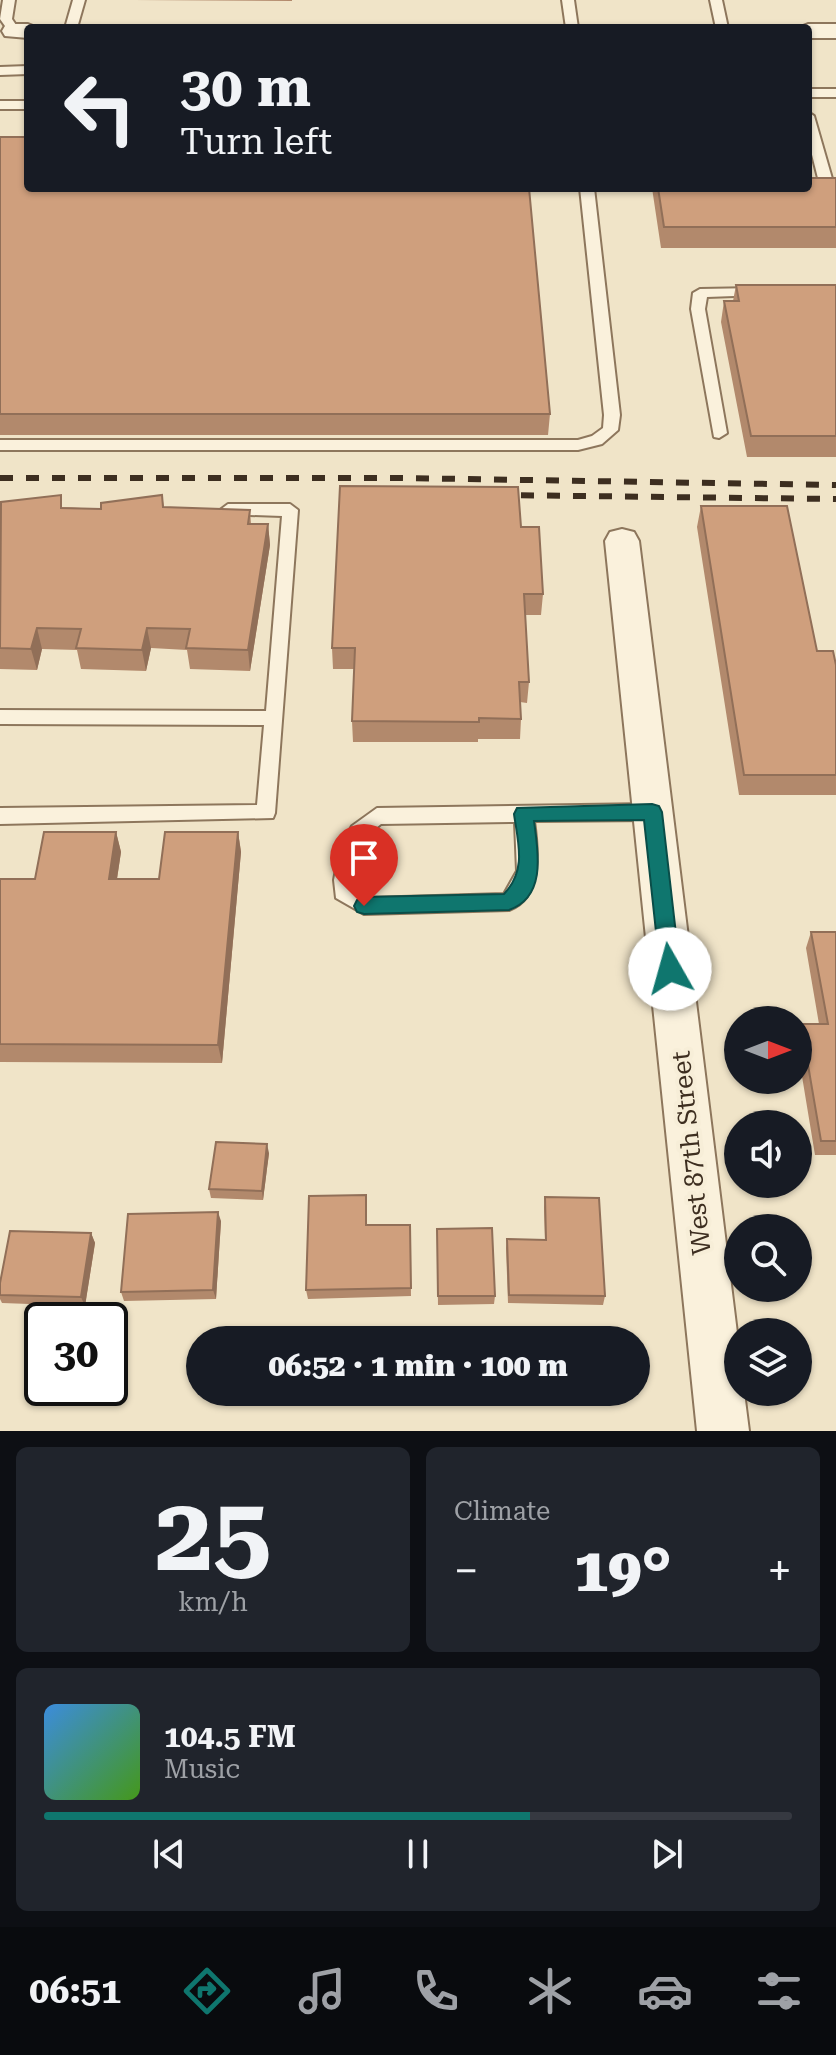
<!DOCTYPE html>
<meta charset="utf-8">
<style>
:root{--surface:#171b24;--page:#20242c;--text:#f1f3f6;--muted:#9ea1a6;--line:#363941;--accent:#0f766e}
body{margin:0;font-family:"Roboto Serif",serif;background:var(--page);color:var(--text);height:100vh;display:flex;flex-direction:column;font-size:30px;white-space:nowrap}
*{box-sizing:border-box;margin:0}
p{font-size:26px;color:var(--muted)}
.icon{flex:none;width:44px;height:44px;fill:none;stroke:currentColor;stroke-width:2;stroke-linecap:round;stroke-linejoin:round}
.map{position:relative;height:1431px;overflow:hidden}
.drawer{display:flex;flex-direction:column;gap:16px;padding:16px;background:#0d0f14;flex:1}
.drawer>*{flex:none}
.top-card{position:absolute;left:24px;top:24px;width:788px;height:168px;border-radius:8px;box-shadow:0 2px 6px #0004;background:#171b24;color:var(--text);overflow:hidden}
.needle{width:52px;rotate:90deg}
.buttons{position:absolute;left:724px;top:1006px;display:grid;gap:16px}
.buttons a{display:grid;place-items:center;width:88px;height:88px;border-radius:50%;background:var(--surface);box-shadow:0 2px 6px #0004;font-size:40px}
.speed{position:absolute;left:24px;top:1302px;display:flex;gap:16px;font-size:40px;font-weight:700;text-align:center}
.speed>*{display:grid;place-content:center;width:104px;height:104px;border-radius:50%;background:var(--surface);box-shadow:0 2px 6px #0004;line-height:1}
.speed .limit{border:4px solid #111;border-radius:12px;background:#fff;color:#111}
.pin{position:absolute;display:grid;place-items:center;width:68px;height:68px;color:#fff;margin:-82px -34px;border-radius:50% 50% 50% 0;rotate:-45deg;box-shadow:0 0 8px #0007}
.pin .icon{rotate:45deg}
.me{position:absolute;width:88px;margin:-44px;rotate:353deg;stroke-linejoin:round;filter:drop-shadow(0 0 6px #0008)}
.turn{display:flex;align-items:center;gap:28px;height:168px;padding:0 24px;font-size:36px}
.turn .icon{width:104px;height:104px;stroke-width:2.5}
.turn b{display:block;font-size:56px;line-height:68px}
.big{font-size:60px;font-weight:800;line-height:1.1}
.drawer .tile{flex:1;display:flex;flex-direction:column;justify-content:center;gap:12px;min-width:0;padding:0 28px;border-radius:12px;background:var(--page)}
.drawer .dial{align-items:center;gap:0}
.dial b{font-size:104px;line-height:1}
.song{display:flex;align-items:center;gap:24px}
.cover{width:96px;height:96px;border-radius:12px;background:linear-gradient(135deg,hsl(210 70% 55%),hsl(100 70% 35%))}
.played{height:8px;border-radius:4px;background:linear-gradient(90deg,var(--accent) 65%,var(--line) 65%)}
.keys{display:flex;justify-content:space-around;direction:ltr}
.heat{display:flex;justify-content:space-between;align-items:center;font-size:44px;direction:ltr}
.drawer .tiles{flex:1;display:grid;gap:16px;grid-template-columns:1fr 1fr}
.tile:last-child{grid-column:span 2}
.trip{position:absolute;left:186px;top:1326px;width:464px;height:80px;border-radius:40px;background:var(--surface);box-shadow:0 2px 6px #0004;font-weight:800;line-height:80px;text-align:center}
.dock{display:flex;height:128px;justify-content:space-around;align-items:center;background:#090b0e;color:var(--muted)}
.dock .icon{width:56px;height:56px}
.dock .selected{color:var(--accent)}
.dock b{font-size:36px;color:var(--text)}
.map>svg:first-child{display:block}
</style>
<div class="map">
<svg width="836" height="1431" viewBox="0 0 836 1431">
<rect width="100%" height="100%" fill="#f0e4c8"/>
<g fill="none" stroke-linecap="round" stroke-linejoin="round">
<!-- service casing -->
<g stroke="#8d765c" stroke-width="4">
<g id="service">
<path d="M 3,0 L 15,0 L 12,19 L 20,31 L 18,33 L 10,33 L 0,19 Z"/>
<path d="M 73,0 L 85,0 L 77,28 L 65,28 Z"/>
<path d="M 562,0 L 574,0 L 578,28 L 566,28 Z"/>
<path d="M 710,0 L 722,0 L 728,28 L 716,28 Z"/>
<path d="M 28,66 L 28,74 L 0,75 L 0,67 Z"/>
<rect x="808" y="89" width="28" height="8"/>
<rect x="0" y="101" width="28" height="8"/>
<path d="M 808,112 L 814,116 L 833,182 L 831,185 L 819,182 L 808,139 Z"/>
<path d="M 580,188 L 594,188 L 620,415 L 618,430 L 602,444 L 578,450 L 0,450 L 0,440 L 578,440 L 592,436 L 603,428 L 604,415 Z"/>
<path d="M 757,288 L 764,292 L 762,295 L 707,297 L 705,309 L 727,433 L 719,438 L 714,437 L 691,309 L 693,293 L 700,289 Z"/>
<path d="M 228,504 L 290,504 L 298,510 L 275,813 L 273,818 L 0,824 L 0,808 L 257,805 L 264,725 L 0,724 L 0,710 L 266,711 L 282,516 L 222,514 L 220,510 Z"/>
<path d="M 652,804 L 659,807 L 661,812 L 659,817 L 652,820 L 534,821 C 538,849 543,898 509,910 L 364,914 L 336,898 L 334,880 L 340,849 L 352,826 L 377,808 ZM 515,822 L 517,871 L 504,894 L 367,898 L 353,888 C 354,861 358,841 381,824 Z"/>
</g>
</g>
<!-- minor casing -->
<g stroke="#8d765c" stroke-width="4">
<g id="minor">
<path d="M 14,24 L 28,24 L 38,28 L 28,28 L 28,38 L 5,36 L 2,31 L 5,26 Z"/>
<path d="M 808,24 L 836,24 L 836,38 L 808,38 L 808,28 L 798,28 Z"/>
<path d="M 622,529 L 634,532 L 639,541 L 738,1341 L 738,1392 L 744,1392 L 749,1431 L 697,1431 L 605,541 L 610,532 Z"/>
</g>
</g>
<!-- service -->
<use href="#service" fill="#faf1dc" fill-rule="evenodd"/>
<!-- minor -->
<use href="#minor" fill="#faf1dc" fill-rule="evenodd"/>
<!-- rail -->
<g stroke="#3d2e20" stroke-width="6" stroke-dasharray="13 13" stroke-linecap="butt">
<path d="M 0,478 L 402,478 L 836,485"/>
<path d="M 495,495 L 836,499"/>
</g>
</g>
<!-- wall -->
<g fill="#b2896c">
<path d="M 133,0 L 292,0 L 292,1 Z"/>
<path d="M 0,137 L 550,414 L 548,435 L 0,435 Z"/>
<path d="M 836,178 L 836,248 L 661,248 L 652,188 L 808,188 Z"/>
<path d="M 736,285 L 836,285 L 836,457 L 747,457 L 721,322 L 724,301 L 733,301 Z"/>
<path d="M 162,495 L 164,507 L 250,510 L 251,524 L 268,524 L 270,545 L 250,671 L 190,669 L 187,650 L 151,648 L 146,671 L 81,669 L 77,650 L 42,649 L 37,670 L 0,669 L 0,504 L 101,509 Z"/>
<path d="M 701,506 L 817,651 L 836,665 L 836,795 L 739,795 L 697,527 Z"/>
<path d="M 521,527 L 543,594 L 541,615 L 525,615 L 529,682 L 527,703 L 520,702 L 521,719 L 520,739 L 478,739 L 478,742 L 353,742 L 352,721 L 354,669 L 333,669 L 332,648 Z"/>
<path d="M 116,832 L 121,852 L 117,879 L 159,879 L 238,832 L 241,852 L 222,1063 L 0,1062 L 0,879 L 35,879 Z"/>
<path d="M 811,932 L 836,932 L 836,1155 L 815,1155 L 798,1052 L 798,1032 L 801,1024 L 819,1024 L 806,948 Z"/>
<path d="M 269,1153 L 263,1200 L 211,1198 L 209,1189 Z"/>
<path d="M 545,1197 L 605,1296 L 603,1305 L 508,1303 L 506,1248 L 507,1239 L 545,1240 L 544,1207 Z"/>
<path d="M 221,1221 L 216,1299 L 124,1301 L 121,1292 Z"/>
<path d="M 366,1225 L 410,1225 L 411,1296 L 308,1299 L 306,1290 Z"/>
<path d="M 437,1229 L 495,1296 L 494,1304 L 438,1305 Z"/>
<path d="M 91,1233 L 95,1243 L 85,1306 L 2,1303 L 0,1299 L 0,1283 Z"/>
</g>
<!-- shaded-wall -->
<g fill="#916f58">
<path d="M 268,524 L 270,545 L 250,671 L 248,650 Z"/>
<path d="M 37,628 L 42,649 L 37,670 L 31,649 Z"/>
<path d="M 147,628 L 151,648 L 146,671 L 142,650 Z"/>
<path d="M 116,832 L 121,852 L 114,898 L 109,879 Z"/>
<path d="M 238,832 L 241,852 L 222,1063 L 218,1045 Z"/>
<path d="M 267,1144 L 269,1153 L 263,1200 L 262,1191 Z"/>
<path d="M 218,1212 L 221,1221 L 216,1299 L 213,1290 Z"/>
<path d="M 91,1233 L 95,1243 L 85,1306 L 81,1297 Z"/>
</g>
<!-- building -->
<g fill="#cf9f7d" stroke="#916f58" stroke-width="2">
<path d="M 0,137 L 28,137 L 28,188 L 529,188 L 550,414 L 0,414 Z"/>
<path d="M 808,178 L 836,178 L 836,227 L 664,227 L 658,188 L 808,188 Z"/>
<path d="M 736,285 L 836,285 L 836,436 L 751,436 L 724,301 L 739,301 Z"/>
<path d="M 340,486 L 518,487 L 521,527 L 539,527 L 543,594 L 524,594 L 529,682 L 519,682 L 521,719 L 479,718 L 479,722 L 352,721 L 355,648 L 332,648 Z"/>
<path d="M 61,495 L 61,508 L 101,509 L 101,503 L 162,495 L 163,507 L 250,510 L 248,524 L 268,524 L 248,650 L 186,648 L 190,629 L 147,628 L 142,650 L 76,648 L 81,629 L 37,628 L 31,649 L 0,648 L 1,502 Z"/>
<path d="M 701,506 L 787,506 L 817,651 L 833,651 L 836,665 L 836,775 L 744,775 Z"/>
<path d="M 44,832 L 116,832 L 109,879 L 159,879 L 165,832 L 238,832 L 218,1045 L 0,1044 L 0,879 L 35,879 Z"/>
<path d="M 811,932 L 836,932 L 836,1141 L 821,1141 L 801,1024 L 828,1024 Z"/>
<path d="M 216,1142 L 267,1144 L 262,1191 L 209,1189 Z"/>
<path d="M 366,1195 L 366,1225 L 410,1225 L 411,1288 L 306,1290 L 309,1196 Z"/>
<path d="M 545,1197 L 599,1198 L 605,1296 L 509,1295 L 507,1239 L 546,1240 Z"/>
<path d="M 218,1212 L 213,1290 L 121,1292 L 128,1214 Z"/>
<path d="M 492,1228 L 495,1296 L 438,1296 L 437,1229 Z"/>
<path d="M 10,1231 L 91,1233 L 81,1297 L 0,1295 L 0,1283 Z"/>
</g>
<!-- route -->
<path fill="#0f766e" stroke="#0a4d48" stroke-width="2" d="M 652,804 L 659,806 L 662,812 L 680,969 L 677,975 L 670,978 L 663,975 L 660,969 L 644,820 L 534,821 C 538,851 547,897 509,910 L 364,914 L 357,912 L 354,906 L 357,900 L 364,897 L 504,894 C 527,870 518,843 514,814 L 517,808 Z"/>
<g text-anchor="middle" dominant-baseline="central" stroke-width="8" stroke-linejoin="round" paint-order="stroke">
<!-- street labels -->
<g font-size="26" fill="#3d2e20" stroke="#f7eed8">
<text transform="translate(691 1153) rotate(-96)">West 87th Street</text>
</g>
</g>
</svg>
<div class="buttons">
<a><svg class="needle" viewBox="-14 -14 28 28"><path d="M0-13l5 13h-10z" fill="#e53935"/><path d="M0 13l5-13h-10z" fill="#9ea1a6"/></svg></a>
<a><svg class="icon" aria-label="sound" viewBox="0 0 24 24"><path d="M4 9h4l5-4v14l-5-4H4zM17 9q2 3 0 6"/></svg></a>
<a><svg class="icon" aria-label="search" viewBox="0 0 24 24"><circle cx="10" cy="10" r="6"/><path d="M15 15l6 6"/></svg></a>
<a><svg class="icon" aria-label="layers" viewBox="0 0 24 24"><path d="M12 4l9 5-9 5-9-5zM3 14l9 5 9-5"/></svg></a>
</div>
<div class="speed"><div class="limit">30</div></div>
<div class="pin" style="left:364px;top:906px;background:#d93025"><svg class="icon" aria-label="arrive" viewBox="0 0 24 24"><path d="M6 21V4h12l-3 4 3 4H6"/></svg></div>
<svg class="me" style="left:670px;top:969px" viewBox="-20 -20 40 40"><circle r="19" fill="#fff"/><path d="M0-13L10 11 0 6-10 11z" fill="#0f766e"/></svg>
<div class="trip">06:52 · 1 min · 100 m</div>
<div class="top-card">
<div class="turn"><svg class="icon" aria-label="left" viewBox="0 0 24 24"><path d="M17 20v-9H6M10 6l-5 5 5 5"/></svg><div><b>30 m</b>Turn left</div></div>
</div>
</div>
<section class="drawer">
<div class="tiles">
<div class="tile dial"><b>25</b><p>km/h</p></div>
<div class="tile"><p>Climate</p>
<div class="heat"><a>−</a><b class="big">19°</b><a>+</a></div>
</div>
<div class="tile">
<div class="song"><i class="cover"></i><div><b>104.5 FM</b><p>Music</p></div></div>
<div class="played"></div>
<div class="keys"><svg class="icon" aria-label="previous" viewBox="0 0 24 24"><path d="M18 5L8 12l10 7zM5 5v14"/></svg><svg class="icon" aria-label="pause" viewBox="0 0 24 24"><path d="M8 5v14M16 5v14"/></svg><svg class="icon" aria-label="next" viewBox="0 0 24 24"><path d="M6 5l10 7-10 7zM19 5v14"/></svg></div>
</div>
</div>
</section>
<nav class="dock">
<b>06:51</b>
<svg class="icon selected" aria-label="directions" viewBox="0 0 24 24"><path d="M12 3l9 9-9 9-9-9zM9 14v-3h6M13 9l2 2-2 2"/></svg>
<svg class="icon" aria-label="music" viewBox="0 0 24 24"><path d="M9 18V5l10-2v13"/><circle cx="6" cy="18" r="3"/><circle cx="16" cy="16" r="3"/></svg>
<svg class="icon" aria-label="phone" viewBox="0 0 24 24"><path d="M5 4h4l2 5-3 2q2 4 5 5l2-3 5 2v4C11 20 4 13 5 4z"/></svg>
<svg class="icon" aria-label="climate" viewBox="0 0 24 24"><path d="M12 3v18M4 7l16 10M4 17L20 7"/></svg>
<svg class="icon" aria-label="car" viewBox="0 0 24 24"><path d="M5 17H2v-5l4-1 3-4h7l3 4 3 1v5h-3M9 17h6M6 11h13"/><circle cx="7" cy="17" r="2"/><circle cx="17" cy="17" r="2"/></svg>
<svg class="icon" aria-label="filters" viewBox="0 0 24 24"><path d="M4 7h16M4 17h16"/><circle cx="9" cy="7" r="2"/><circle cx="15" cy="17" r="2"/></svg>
</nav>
